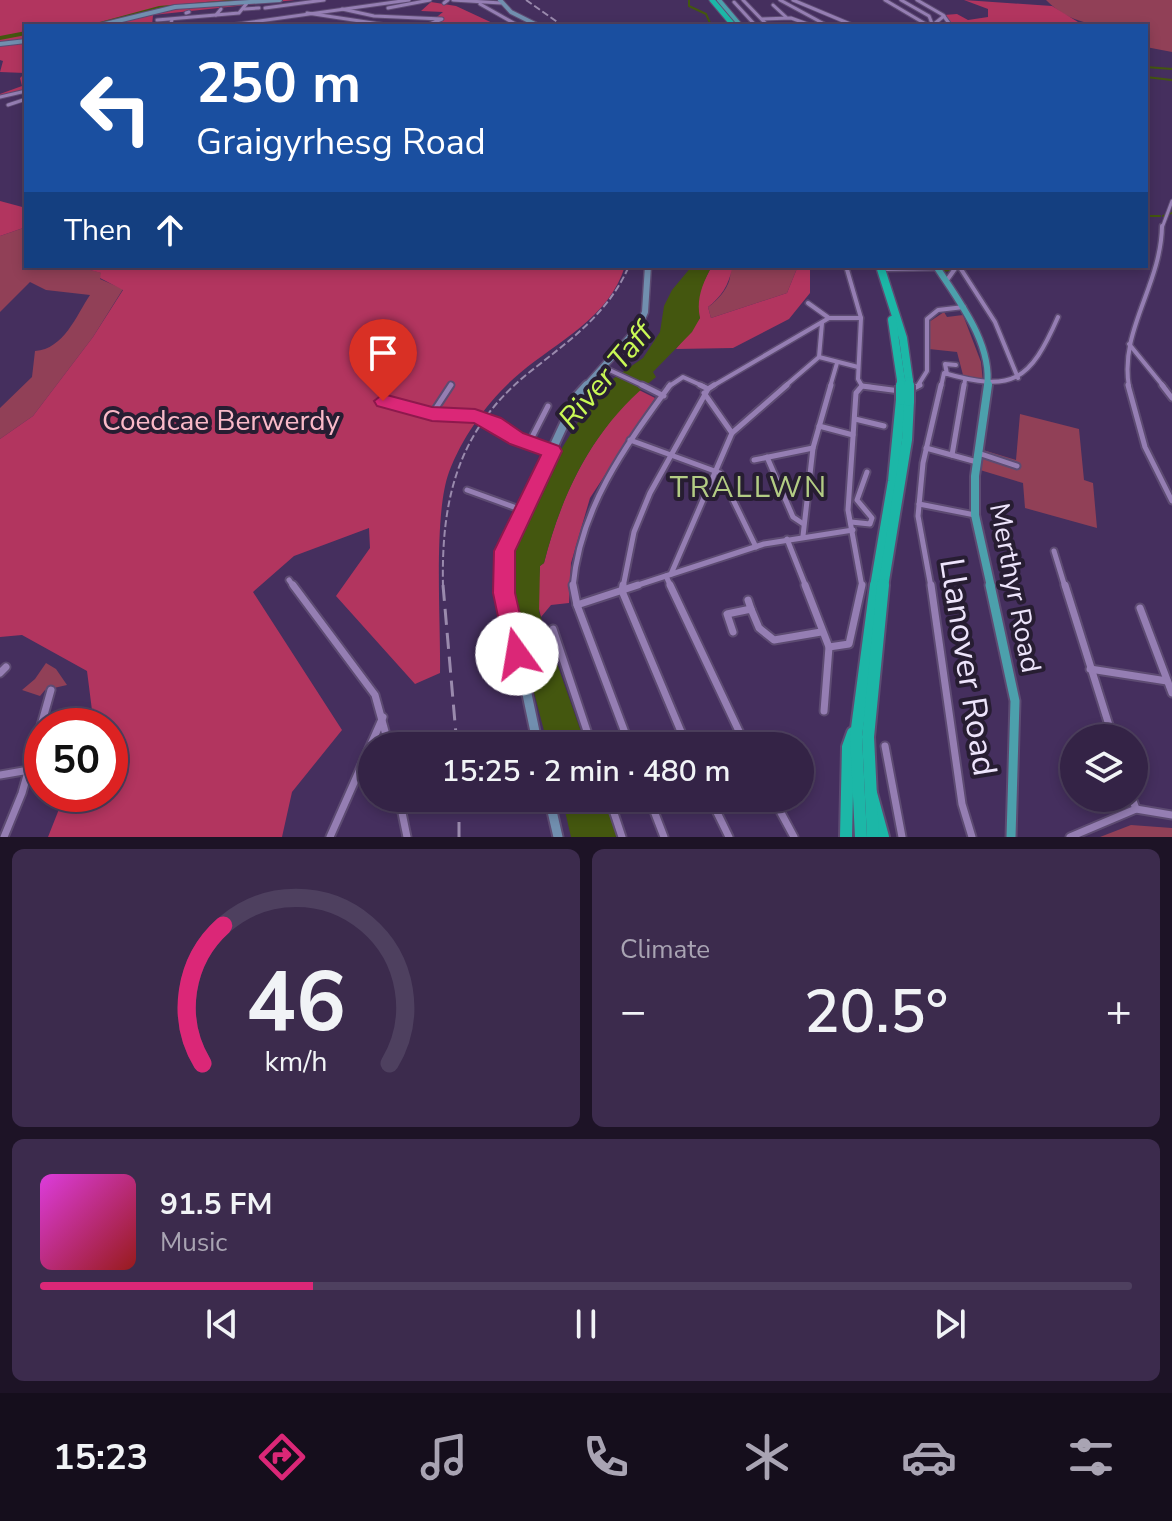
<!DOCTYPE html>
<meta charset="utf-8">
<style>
:root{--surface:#342346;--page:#3c2b4d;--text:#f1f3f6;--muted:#a9a4b3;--line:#4e405f;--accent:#db2777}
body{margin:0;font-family:"Nunito Sans",sans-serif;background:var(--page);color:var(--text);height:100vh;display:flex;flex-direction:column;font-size:30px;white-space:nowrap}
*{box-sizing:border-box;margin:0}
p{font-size:26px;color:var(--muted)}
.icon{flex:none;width:44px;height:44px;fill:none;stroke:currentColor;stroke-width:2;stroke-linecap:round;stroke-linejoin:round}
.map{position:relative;height:837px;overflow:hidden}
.panel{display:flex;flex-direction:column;gap:12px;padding:12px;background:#1d1326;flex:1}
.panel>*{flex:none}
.hud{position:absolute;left:24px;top:24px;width:1124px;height:244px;border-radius:0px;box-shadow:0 4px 12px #0003,0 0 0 2px var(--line);background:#1a4fa0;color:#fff;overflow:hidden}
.fabs{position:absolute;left:1060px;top:724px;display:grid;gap:16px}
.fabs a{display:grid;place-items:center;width:88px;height:88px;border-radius:50%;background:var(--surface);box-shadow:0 4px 12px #0003,0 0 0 2px var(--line);font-size:40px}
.speed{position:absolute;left:24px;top:708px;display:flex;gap:16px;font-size:40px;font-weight:700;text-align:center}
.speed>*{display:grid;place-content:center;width:104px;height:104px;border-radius:50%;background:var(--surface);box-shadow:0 4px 12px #0003,0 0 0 2px var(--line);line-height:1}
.speed .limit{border:12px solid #d22;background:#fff;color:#111}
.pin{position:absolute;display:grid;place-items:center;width:68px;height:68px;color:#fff;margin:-82px -34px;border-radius:50% 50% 50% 0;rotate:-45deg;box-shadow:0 0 8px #0007}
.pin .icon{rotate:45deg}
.me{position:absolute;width:88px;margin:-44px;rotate:347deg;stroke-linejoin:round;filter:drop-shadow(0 0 6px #0008)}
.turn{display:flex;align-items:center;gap:28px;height:168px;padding:0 40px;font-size:36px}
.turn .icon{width:104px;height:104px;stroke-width:2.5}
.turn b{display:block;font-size:56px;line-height:68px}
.then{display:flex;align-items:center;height:76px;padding:0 40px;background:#0003;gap:16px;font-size:30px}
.big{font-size:60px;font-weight:600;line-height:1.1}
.panel .widget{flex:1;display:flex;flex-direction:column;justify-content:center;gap:12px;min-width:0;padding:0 28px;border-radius:12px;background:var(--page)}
.panel .dial{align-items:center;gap:0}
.dial svg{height:208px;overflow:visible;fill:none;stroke:var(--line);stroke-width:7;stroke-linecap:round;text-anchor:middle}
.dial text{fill:var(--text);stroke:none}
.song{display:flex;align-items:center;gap:24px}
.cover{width:96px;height:96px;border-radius:12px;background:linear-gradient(135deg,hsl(300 70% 55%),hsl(0 70% 35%))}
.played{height:8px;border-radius:4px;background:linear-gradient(90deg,var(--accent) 25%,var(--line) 25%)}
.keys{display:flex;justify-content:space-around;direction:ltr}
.heat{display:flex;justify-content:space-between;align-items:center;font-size:44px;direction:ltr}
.panel .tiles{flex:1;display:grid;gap:12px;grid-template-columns:1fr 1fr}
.widget:last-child{grid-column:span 2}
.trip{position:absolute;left:358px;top:732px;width:456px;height:80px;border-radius:40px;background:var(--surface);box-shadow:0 4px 12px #0003,0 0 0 2px var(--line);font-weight:600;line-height:80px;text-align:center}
.tabs{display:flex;height:128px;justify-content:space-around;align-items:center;background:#150e1c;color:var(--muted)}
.tabs .icon{width:56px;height:56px}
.tabs .active{color:var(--accent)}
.tabs b{font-size:36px;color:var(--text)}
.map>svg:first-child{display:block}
</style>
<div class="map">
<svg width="1172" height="837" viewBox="0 0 1172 837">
<rect width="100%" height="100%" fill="#452f5e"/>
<!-- green -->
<g fill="#914057">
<path d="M 1046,0 L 1172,0 L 1172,52 L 1146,47 L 1146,26 C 1107,26 1075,29 1046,0 Z"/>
<path d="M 26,227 L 26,266 L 75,266 L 102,273 L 100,279 L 123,289 L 93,337 L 33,416 L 0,439 L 0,408 L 32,377 L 35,351 C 64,349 76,316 90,295 L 46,290 L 30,282 L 0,312 L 0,236 Z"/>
<path d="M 729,266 L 798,266 L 787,293 L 711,318 L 708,307 C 720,299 735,281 729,266 Z"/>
<path d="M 944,312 L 947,317 L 963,315 L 981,362 L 983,382 L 963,375 L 957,352 L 929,349 L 929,322 Z"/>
<path d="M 1020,414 L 1079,429 L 1084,480 L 1093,483 L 1097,528 L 1025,508 L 1023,483 L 980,470 L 983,450 L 1016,460 Z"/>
<path d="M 46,663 L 56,669 L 67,685 L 45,690 L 40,696 L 22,690 L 35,679 Z"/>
<path d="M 1131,825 L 1172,828 L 1172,837 L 1100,837 Z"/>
</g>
<!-- forest -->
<g fill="#b2355f">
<path d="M 0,0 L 295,0 L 153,15 L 152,26 L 26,26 L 26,92 L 0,98 L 0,94 L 22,86 L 20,78 L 25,73 L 0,72 L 3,61 L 0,60 Z"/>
<path d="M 964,0 L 1052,6 L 1078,22 L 1073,26 L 954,26 L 944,15 L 957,14 L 968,20 L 988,17 L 988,9 Z"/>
<path d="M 431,2 L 456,6 L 499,26 L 428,24 L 443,12 L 421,11 Z"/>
<path d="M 0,201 L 26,208 L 26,227 L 0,236 Z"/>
<path d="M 75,266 L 625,266 C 609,318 558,341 520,373 C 490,398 463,435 449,472 C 433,516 441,622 440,673 L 415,684 L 336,596 L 370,548 L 369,528 L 294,556 L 253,592 L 342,730 L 292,792 L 282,837 L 48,837 L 65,794 L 110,794 L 110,726 L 94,726 L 87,671 L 22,635 L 0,637 L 0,439 L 33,416 L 93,337 L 123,290 L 100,278 L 101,273 Z"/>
<path d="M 712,266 L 732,268 C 729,285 721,297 708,307 L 711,318 L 787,293 L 798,266 L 810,266 L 810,293 L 789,319 L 733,348 L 676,349 L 700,318 C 693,302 703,282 712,266 Z"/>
<path d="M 639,390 L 655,398 L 590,498 L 571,563 L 569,603 L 551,605 L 541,617 L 537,601 L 540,566 L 544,563 C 561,496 589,438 639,390 Z"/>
</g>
<!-- water -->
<g fill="#44570f">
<path d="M 692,266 L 712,266 C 702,284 696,300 700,318 L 692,332 L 653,372 L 656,377 C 595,425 563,489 544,563 L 540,566 L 539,612 L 586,746 L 548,746 L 519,635 L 512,586 L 516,547 L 551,466 L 592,399 L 604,385 L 643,358 L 660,332 L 664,306 L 672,290 Z"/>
<path d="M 562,798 L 604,798 L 617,837 L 571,837 Z"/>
</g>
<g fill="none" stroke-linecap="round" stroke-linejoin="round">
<!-- stream -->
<g stroke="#44570f" stroke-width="2">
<path d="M 689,0 L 689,6 L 706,14 L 710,23"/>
<path d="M 1146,67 L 1172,69"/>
<path d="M 1146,77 L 1172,80"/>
<path d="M 1146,216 L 1160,216"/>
<path d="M 1163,216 L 1172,213"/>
<path d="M 943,271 L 977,266"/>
</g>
<!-- river -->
<g fill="#44570f" fill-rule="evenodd">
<path d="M 229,0 L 249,0 L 159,8 L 94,26 L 85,26 L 159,6 Z"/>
<path d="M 26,31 L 26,35 L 0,40 L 0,36 Z"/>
</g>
<!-- street-far3 casing -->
<g stroke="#5d4b72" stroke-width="5">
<g id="street-far3">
<path d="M 453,0 L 501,3"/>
<path d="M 743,0 L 768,26"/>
<path d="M 780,0 L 828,26"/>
<path d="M 793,0 L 855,26"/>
<path d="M 885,0 L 929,26"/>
<path d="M 901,0 L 929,16 L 933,26"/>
<path d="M 917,0 L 943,15 L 951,26"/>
<path d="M 734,2 L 756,26"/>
<path d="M 444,3 L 448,0"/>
<path d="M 480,4 L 519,26"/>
<path d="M 773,5 L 786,17"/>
<path d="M 265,8 L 324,0"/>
<path d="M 388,8 L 430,0"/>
<path d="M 221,9 L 216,15 L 239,13 L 247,3"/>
<path d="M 244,9 L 259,8"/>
<path d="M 342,9 L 374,16 L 442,19 L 425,26"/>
<path d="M 186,13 L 189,12"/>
<path d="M 307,13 L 393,26"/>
<path d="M 762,19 L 791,18 L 813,26"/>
<path d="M 157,20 L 216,15"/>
<path d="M 172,20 L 170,25 L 178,25"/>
<path d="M 934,24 L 944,16"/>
<path d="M 224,26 L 409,0"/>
<path d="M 290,26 L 308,26"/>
<path d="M 0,97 L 26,91"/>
<path d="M 8,105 L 26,99"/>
<path d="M 1162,228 L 1172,201"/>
</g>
</g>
<!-- street-far2 casing -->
<g stroke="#5d4b72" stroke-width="7">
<g id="street-far2">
<path d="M 846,266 L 861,318 L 858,379 L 862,386"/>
<path d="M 959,266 L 995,322 L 1018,378"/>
<path d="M 887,269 L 937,268"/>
<path d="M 947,280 L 957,266"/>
<path d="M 808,303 L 829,318"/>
<path d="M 1129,344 L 1164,387"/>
<path d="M 819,357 L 858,367"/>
<path d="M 603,367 L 646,387"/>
<path d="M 947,374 L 945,364 L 956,365"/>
<path d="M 862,386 L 872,387"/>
<path d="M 668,387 L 683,377 L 705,387"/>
<path d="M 711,387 L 829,318 L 861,318"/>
<path d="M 784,387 L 819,357 L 822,323"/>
<path d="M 830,387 L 837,363"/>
<path d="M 917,387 L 927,371 L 927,319 L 938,310 L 964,307"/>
<path d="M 941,387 L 944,373 C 1013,393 1030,381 1058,317"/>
<path d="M 964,387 L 965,380"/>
<path d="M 1129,387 C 1119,330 1161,286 1162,226"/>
</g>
</g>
<!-- street-far1 casing -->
<g stroke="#5d4b72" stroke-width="9">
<g id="street-far1">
<path d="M 642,385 L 664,396"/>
<path d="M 700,385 L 708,389"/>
<path d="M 1128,385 L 1145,447 L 1172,501"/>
<path d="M 1162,385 L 1172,398"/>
<path d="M 862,386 L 900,391"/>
<path d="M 910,390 L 920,385"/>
<path d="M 704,393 L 732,433"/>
<path d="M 383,401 L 432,414 L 475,416 L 494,423 L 516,439 L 551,451"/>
<path d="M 432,414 L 451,385"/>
<path d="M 855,419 L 884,426"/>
<path d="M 819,426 L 853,435"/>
<path d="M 630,440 L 720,473 L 756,547"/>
<path d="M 529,443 L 548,406"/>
<path d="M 926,448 L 977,462"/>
<path d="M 978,453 L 1017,466"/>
<path d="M 952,455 L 964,385"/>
<path d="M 767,457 L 793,517 L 802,523"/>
<path d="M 754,460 L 813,448"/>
<path d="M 467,490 L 522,510"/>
<path d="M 919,504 L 975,515"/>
<path d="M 851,522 L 870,524 L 872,518 L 857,500 L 867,472"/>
<path d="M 803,536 L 813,448 L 831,385"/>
<path d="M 787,539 L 806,587"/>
<path d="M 1054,551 L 1065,587"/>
<path d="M 671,574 L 732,433 L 787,385"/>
<path d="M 666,576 L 671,587"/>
<path d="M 289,580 L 294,587"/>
<path d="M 573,587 C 580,508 624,448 670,385"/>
<path d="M 623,587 L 634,532 L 650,493 L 708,389 L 714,385"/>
<path d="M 632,587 L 764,544 L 853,530"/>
<path d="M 862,587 L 848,510 L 856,393 L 862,386"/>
<path d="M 931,587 L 918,516 L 923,463 L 941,385"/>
</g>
</g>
<!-- street casing -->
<g stroke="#5d4b72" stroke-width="11">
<g id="street">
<path d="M 293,585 L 375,695 L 389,746"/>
<path d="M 573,585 L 577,605 L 630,746"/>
<path d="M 623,585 L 622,591 L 687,746"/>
<path d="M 670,585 L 746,746"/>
<path d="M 805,585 L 829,647 L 824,711"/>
<path d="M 931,585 L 962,804 L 972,837"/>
<path d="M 1065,585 L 1113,738"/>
<path d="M 748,600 L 751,609"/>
<path d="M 577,605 L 638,585"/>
<path d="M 1140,608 L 1172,693"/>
<path d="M 553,629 L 592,746"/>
<path d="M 733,632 L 727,614 L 751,609 L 759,628 L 774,640 L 821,632"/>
<path d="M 829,647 L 849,644 L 862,585"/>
<path d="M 1090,669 L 1167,681"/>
<path d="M 0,673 L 6,667"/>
<path d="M 744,740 C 763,734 774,732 788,746"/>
<path d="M 885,746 L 902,837"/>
<path d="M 0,775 L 29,770"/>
<path d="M 399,798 L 407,837"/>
<path d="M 609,798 L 622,837"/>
<path d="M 649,798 L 664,837"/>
<path d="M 710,798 L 729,837"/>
<path d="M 773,798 L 794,837"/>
<path d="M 1132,798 L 1136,809"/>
<path d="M 4,837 L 22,793 L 51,690"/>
<path d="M 330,837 L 383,717"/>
<path d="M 1070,837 L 1136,809 L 1172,815"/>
</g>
</g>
<!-- secondary-far3 casing -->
<g stroke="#5d4b72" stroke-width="6">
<g id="secondary-far3">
<path d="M 500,0 L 511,12 L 539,26"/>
<path d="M 97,26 L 175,7 L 280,0"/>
<path d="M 0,44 L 26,41"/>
</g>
</g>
<!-- secondary-far2 casing -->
<g stroke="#5d4b72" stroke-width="9">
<path id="secondary-far2" d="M 585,387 L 638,328 L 645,312 L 648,266"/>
</g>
<!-- secondary-far1 casing -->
<g stroke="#5d4b72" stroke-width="12">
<path id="secondary-far1" d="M 504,587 L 505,551 L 577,396 L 587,385"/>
</g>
<!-- secondary casing -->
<g stroke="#5d4b72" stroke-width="13">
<g id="secondary">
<path d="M 504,585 L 538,746"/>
<path d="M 549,798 L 558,837"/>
</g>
</g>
<!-- primary-far3 casing -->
<g stroke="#5d4b72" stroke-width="6">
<path id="primary-far3" d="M 719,0 L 741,26"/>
</g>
<!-- primary-far2 casing -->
<g stroke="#5d4b72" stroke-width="9">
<path id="primary-far2" d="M 936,266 C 958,300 993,344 987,387"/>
</g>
<!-- primary-far1 casing -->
<g stroke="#5d4b72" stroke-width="12">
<path id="primary-far1" d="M 988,385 L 975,476 L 975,515 L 991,587"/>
</g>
<!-- primary casing -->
<g stroke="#5d4b72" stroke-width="13">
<path id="primary" d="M 990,585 L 1015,701 L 1011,837"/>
</g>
<!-- highway-far3 casing -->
<g stroke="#5d4b72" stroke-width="7">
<path id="highway-far3" d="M 712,0 L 734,26"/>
</g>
<!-- highway-far2 casing -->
<g stroke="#5d4b72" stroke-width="11">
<g id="highway-far2">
<path d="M 880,266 L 903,338 L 909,381"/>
<path d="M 892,320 L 901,380"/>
</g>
</g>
<!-- highway-far1 casing -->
<g stroke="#5d4b72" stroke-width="14">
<g id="highway-far1">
<path d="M 875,587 L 893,481 L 901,400"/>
<path d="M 883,587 L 907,440 L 909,401"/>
</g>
</g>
<!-- highway casing -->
<g stroke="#5d4b72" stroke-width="16">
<g id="highway">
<path d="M 871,793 L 883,837"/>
<path d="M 846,837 L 848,747 L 853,733"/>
<path d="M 861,837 L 856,736 L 876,585"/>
<path d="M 873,837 L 868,737 L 883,585"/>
</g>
</g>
<!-- street-far3 -->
<use href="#street-far3" stroke="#957eb3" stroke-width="3"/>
<!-- street-far2 -->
<use href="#street-far2" stroke="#957eb3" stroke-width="4"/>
<!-- street-far1 -->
<use href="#street-far1" stroke="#957eb3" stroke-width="5"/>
<!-- street -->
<use href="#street" stroke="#957eb3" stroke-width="7"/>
<!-- secondary-far3 -->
<use href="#secondary-far3" stroke="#718faf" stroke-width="4"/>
<!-- secondary-far2 -->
<use href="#secondary-far2" stroke="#718faf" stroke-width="6"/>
<!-- secondary-far1 -->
<use href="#secondary-far1" stroke="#718faf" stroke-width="8"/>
<!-- secondary -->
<use href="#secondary" stroke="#718faf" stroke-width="9"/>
<!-- primary-far3 -->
<use href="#primary-far3" stroke="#4ca0ac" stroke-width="4"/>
<!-- primary-far2 -->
<use href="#primary-far2" stroke="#4ca0ac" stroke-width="6"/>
<!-- primary-far1 -->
<use href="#primary-far1" stroke="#4ca0ac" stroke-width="8"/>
<!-- primary -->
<use href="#primary" stroke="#4ca0ac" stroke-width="9"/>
<!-- highway-far3 -->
<use href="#highway-far3" stroke="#1cb7a7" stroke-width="5"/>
<!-- highway-far2 -->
<use href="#highway-far2" stroke="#1cb7a7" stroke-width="8"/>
<!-- highway-far1 -->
<use href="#highway-far1" stroke="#1cb7a7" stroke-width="10"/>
<!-- highway -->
<use href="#highway" stroke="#1cb7a7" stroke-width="12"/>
<!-- rail-far1 -->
<g stroke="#9a8aad" stroke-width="2" stroke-dasharray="7 3" stroke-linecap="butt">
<path d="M 526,0 L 563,26"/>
<path d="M 443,587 C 441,501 457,432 526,375 C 567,342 607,316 629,266"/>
</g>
<!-- rail -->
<g stroke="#9a8aad" stroke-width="3" stroke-dasharray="16 8" stroke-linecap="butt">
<path d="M 443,585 L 457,746"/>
<path d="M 459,798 L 459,837"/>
</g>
<!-- highway-bridge-far1 casing -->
<g stroke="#5d4b72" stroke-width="11" stroke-linecap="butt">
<g id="highway-bridge-far1">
<path d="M 901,380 L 901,387"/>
<path d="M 909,381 L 909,387"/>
</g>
</g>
<!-- highway-bridge casing -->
<g stroke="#5d4b72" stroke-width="14" stroke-linecap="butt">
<g id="highway-bridge">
<path d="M 901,385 L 901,400"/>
<path d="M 909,385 L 909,401"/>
</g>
</g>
<!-- highway-bridge-far1 -->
<use href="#highway-bridge-far1" stroke="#1cb7a7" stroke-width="8"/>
<!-- highway-bridge -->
<use href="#highway-bridge" stroke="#1cb7a7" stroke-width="10"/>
</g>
<!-- route -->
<path fill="#db2777" stroke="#8e194d" stroke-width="2" d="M 383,394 L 432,407 L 475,409 L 501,418 L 523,433 L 559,446 L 562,451 L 515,551 L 515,593 L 529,654 L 526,663 L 517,666 L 509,663 L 506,654 L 493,593 L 494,551 L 541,455 L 510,444 L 474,423 L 432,421 L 377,406 L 374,401 Z"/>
<g text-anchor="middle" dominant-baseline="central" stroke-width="8" stroke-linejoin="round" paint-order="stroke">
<!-- park labels -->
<g font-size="28" fill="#fab9c8" stroke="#271d32">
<text x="221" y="421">Coedcae Berwerdy</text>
</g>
<!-- street labels -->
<g font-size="28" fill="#ede4fb" stroke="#271d32">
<text transform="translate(1015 588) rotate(79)">Merthyr Road</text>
</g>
<!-- water labels -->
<g font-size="30" font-style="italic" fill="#c9f855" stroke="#271d32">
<text transform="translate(606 376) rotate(-50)">River Taff</text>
</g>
<!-- neighbourhood labels -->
<g font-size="30" letter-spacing="2" fill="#b3cc84" stroke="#271d32">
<text x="749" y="487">TRALLWN</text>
</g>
<!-- near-street labels -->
<g font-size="34" fill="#ede4fb" stroke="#271d32">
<text transform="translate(968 667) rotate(81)">Llanover Road</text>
</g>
</g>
</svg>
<div class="fabs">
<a><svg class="icon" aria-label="layers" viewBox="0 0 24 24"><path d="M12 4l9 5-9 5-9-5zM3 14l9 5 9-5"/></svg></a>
</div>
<div class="speed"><div class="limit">50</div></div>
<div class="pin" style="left:383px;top:401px;background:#d93025"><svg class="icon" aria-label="arrive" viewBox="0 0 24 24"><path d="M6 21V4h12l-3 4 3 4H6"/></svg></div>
<svg class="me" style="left:517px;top:654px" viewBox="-20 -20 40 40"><circle r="19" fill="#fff"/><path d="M0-13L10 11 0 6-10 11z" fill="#db2777"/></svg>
<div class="trip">15:25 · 2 min · 480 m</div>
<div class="hud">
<div class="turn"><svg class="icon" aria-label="left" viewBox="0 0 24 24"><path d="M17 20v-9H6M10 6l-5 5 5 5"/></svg><div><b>250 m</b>Graigyrhesg Road</div></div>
<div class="then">Then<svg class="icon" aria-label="ahead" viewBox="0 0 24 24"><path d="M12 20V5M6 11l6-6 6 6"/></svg></div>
</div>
</div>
<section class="panel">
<div class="tiles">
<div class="widget dial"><svg viewBox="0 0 100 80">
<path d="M14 69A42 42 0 1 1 86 69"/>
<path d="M14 69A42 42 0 0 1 22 16" stroke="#db2777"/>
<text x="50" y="56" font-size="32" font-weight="700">46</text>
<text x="50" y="72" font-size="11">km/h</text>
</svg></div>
<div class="widget"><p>Climate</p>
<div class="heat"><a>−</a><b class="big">20.5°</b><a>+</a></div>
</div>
<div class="widget">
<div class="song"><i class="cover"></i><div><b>91.5 FM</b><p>Music</p></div></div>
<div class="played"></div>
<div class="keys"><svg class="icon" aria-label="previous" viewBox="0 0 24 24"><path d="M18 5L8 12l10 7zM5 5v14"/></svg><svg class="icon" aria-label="pause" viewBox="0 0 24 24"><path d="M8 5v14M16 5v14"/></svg><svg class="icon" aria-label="next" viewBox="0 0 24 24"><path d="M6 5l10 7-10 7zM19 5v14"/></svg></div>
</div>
</div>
</section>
<nav class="tabs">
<b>15:23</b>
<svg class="icon active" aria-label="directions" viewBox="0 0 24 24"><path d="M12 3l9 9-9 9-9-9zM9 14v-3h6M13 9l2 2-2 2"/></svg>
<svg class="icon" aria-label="music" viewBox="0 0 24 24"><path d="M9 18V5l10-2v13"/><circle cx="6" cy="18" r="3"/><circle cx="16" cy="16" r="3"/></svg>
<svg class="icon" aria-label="phone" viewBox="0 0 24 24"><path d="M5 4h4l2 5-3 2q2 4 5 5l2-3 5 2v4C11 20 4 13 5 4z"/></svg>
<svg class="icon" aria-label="climate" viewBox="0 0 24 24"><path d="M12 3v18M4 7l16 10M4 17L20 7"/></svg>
<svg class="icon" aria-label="car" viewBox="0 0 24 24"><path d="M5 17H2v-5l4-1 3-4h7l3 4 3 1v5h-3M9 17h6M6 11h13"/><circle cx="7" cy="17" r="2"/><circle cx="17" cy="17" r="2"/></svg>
<svg class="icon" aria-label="filters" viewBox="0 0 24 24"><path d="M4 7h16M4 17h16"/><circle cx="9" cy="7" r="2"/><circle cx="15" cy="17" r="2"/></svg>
</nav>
